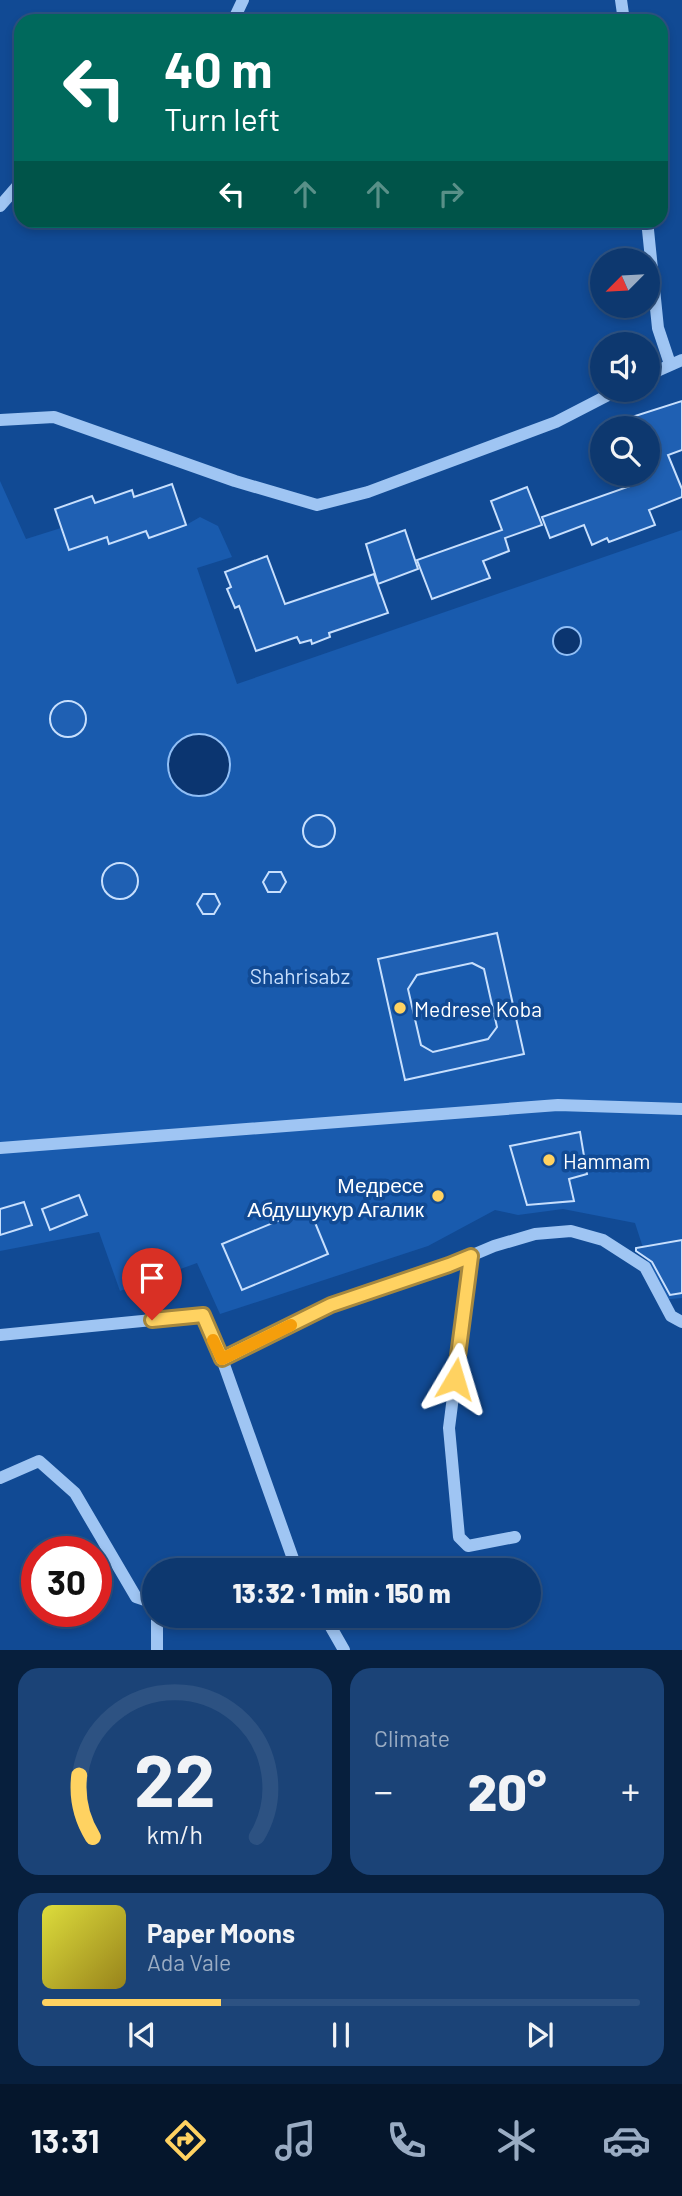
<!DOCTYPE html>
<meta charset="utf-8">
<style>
:root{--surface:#0d386f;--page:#1b4377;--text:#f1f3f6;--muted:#9aacc3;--line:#2d5282;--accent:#ffd261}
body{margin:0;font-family:Barlow,sans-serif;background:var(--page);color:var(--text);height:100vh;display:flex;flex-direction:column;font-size:26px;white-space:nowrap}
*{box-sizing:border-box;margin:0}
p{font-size:23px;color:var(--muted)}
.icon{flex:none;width:38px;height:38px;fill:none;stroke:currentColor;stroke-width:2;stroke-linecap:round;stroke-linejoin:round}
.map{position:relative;height:1650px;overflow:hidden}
.details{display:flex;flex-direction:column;gap:18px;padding:18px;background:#071f3d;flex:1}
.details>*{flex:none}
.banner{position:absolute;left:14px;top:14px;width:654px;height:214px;border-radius:21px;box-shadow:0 4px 10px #0003,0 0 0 2px var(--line);background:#00695c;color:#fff;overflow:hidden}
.needle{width:46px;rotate:246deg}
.tools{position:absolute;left:590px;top:248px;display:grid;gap:14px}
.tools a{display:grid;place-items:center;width:70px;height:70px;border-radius:50%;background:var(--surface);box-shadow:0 4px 10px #0003,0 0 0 2px var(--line);font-size:35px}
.speed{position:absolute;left:21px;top:1536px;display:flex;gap:14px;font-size:35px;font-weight:700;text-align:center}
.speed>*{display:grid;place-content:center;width:91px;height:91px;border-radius:50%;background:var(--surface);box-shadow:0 4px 10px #0003,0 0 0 2px var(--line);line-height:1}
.speed .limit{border:10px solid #d22;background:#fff;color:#111}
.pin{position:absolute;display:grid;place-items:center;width:60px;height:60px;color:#fff;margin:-72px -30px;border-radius:50% 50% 50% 0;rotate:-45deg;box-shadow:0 0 7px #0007}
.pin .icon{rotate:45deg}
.me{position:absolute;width:77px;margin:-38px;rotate:7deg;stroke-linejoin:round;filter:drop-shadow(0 0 5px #0008)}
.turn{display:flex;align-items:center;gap:24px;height:147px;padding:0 35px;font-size:32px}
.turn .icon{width:91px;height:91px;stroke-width:2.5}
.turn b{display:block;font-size:49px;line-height:60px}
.lanes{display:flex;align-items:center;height:66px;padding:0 35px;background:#0003;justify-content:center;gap:35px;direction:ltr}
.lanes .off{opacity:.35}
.big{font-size:52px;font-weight:800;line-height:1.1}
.details .tile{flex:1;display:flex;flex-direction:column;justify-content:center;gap:10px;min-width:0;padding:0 24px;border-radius:21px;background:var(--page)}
.details .dial{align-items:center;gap:0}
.dial svg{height:182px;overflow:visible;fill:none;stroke:var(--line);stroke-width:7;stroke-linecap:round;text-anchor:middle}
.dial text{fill:var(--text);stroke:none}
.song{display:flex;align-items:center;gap:21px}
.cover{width:84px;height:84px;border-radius:10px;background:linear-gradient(135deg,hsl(60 70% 55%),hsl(50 70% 35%))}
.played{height:7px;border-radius:4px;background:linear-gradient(90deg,var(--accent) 30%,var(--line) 30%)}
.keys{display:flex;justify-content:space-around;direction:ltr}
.heat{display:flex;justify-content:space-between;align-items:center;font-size:38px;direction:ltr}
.details .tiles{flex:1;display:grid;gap:18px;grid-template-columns:1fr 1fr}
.tile:last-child{grid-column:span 2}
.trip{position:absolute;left:142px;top:1558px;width:399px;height:70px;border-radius:35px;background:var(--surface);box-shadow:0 4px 10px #0003,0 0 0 2px var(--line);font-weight:800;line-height:70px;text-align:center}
.dock{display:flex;height:112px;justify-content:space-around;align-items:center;background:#05162c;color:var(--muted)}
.dock .icon{width:49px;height:49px}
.dock .selected{color:var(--accent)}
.dock b{font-size:32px;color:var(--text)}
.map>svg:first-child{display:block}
</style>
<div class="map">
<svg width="682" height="1650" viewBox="0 0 682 1650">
<rect width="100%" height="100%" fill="#114a94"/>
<!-- green -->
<path fill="#195bae" d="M 0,481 L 26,539 L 61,528 L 69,550 L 107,537 L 109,544 L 146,531 L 149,538 L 186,525 L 200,517 L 218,526 L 232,557 L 197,568 L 237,684 L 682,530 L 682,1298 L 660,1300 L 635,1223 L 563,1209 L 518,1215 L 495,1210 L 428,1246 L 220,1314 L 197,1263 L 120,1291 L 99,1232 L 0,1251 Z"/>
<!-- water -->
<g fill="#0b3570" stroke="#91bff6" stroke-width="2">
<circle cx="567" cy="641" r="14"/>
<circle cx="199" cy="765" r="31"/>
</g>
<!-- building -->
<g fill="#1f60b3" stroke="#c7dffd" stroke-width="2" fill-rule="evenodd">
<path d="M 682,401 L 682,450 L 668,455 L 682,489 L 682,497 L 649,510 L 655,525 L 609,542 L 607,538 L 592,545 L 584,525 L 550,538 L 542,517 L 639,483 L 636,474 L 648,474 L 648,465 L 653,463 L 648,447 L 648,429 L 608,429 L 607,425 Z"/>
<path d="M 172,484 L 186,525 L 149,538 L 146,531 L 109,544 L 107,537 L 69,550 L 55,509 L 92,496 L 95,503 L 132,490 L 134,497 Z"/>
<path d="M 527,487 L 542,525 L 505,538 L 509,551 L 483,561 L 490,578 L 432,599 L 417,560 L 502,530 L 491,501 Z"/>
<path d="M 405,530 L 418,569 L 378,584 L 366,544 Z"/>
<path d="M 267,556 L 285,604 L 374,574 L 388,613 L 329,633 L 330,637 L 312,644 L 311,640 L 300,643 L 297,637 L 256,651 L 239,606 L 235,608 L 227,589 L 231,587 L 225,572 Z"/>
<circle cx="68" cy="719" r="18"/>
<circle cx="319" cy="831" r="16"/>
<circle cx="120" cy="881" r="18"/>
<path d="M 269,872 L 281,872 L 286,882 L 280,892 L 268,892 L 263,882 Z"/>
<path d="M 203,894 L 215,894 L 220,904 L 214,914 L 203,914 L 197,904 Z"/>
<path d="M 497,933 L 524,1054 L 405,1080 L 378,959 ZM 472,963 L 484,969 L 497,1027 L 488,1039 L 433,1052 L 421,1045 L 408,989 L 417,975 Z"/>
<path d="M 580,1132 L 587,1174 L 569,1179 L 574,1201 L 527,1205 L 510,1146 Z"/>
<path d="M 79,1195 L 87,1215 L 50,1230 L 42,1209 Z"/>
<path d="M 24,1202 L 32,1225 L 0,1235 L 0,1209 Z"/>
<path d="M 309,1208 L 328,1254 L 242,1290 L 222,1244 Z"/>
<path d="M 682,1240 L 682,1293 L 670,1295 L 652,1262 L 636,1251 L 636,1248 Z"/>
</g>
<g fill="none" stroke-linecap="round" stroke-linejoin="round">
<!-- minor -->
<g stroke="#9fc5f3" stroke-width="12">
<path d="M 621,0 L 624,21"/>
<path d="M 233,21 L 243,0"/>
<path d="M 0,206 L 21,182"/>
<path d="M 647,220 L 658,328 L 670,364"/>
<path d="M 648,375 L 682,360"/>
<path d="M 0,420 L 54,417 L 235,481 L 317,505 L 368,492 L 556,422 L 618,390"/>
<path d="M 0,1148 L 558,1105 L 682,1109"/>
<path d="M 471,1256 L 449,1428 L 459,1537 L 468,1546 L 515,1537"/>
<path d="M 0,1335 L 203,1315 L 222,1359 L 297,1570"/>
<path d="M 222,1359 L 331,1305 L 449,1265 L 494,1246 L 535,1234 L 571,1231 L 603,1240 L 645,1267 L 671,1316 L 682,1322"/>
<path d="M 0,1478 L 39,1461 L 75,1493 L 136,1597 L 154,1603"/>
<path d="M 277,1570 L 293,1564"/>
<path d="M 157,1615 L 157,1650"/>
<path d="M 324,1615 L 344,1650"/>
</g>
</g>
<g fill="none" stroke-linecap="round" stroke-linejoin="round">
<!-- route casing -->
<g stroke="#a6883f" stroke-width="18">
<path id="route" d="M 152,1320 L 203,1315 L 222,1359 L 331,1305 L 449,1265 L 471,1256 L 455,1379"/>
</g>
<!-- route -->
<use href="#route" stroke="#ffd261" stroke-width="12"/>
<!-- slow -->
<path stroke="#f59e0b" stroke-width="12" d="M 213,1340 L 222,1359 L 291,1325"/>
</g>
<!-- markers -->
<g fill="#ffd261" stroke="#114a94" stroke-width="2.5">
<circle cx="400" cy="1008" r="7"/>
<circle cx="549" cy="1160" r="7"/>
<circle cx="438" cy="1196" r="7"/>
</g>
<g text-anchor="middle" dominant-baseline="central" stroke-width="7" stroke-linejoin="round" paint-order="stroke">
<!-- park labels -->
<g font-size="21" fill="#c7dffd" stroke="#114a94">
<text x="300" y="975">Shahrisabz</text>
</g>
<!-- poi labels -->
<g font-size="21" fill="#fff" stroke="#114a94" text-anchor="start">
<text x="414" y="1008">Medrese Koba</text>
<text x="563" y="1160">Hammam</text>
<text x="424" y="1184" text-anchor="end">Медресе<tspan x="424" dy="24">Абдушукур Агалик</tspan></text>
</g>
</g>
</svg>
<div class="tools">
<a><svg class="needle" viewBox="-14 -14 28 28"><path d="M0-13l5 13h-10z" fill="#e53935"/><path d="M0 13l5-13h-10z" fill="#9aacc3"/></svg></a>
<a><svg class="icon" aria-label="sound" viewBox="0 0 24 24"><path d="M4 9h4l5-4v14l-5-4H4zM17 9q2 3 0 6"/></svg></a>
<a><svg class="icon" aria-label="search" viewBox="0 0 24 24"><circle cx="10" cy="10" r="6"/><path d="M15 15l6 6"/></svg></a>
</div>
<div class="speed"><div class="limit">30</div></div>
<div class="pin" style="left:152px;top:1320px;background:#d93025"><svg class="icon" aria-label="arrive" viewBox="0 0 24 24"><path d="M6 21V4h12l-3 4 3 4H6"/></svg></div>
<svg class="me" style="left:455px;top:1379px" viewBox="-20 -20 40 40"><path d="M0-17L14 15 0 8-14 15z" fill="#ffd261" stroke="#fff" stroke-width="4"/></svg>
<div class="trip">13:32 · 1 min · 150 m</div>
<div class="banner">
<div class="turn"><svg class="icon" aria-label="left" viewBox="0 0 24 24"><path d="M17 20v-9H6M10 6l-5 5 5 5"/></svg><div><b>40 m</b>Turn left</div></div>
<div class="lanes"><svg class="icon" aria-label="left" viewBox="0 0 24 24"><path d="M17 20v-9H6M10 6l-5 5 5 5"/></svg><svg class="icon off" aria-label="ahead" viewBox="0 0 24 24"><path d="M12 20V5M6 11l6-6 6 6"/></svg><svg class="icon off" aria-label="ahead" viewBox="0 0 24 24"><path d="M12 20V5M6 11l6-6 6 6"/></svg><svg class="icon off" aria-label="right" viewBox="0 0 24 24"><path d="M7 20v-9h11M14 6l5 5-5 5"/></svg></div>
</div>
</div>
<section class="details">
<div class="tiles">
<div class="tile dial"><svg viewBox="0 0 100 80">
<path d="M14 69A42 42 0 1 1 86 69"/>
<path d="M14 69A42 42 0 0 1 8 42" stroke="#ffd261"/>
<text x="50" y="56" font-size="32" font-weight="700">22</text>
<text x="50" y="72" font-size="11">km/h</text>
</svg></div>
<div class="tile"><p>Climate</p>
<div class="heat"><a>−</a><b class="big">20°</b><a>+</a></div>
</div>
<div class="tile">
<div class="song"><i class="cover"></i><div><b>Paper Moons</b><p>Ada Vale</p></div></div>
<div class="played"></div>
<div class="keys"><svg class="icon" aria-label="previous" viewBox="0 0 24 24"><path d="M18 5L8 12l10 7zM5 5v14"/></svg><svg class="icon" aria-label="pause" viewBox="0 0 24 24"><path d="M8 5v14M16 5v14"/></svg><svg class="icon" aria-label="next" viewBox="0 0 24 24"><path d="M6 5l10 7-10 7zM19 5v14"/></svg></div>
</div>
</div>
</section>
<nav class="dock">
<b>13:31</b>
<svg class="icon selected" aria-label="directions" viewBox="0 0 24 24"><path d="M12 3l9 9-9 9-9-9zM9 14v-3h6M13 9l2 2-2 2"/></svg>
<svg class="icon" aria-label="music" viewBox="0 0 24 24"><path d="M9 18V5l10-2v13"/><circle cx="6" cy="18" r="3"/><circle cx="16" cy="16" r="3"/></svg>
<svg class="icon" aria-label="phone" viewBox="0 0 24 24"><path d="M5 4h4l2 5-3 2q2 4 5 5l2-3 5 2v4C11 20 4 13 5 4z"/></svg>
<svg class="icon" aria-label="climate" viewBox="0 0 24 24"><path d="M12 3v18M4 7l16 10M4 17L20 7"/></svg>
<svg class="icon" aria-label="car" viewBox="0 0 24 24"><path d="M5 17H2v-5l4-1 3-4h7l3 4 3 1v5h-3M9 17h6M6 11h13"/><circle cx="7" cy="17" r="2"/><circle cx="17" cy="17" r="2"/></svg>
</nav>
